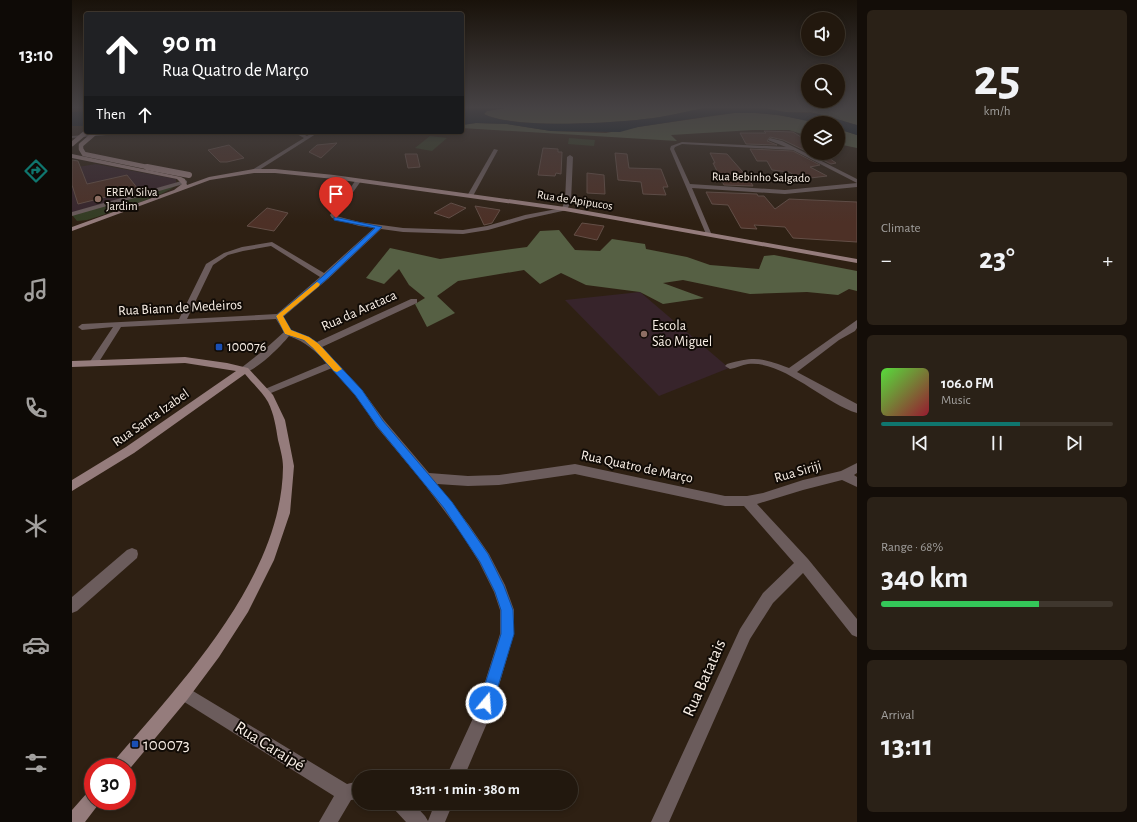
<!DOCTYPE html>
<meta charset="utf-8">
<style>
:root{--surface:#22180e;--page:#2a2117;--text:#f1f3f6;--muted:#a2a09e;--line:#3f372e;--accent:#0f766e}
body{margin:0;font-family:"Alegreya Sans",sans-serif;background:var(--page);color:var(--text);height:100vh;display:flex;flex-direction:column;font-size:15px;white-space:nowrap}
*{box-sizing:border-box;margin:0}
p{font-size:13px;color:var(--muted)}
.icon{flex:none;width:22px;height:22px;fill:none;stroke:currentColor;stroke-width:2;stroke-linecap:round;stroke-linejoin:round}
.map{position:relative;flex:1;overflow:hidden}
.side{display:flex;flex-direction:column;gap:10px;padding:10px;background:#130d08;width:280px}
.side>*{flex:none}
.top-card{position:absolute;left:12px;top:12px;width:380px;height:122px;border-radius:4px;box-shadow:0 2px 6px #0003,0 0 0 1px var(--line);background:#202124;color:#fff;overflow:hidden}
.tools{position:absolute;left:729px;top:12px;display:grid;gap:8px}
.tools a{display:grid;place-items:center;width:44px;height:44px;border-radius:50%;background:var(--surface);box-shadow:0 2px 6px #0003,0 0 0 1px var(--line);font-size:20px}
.speed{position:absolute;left:12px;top:758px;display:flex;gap:8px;font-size:20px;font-weight:700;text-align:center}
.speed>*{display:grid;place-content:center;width:52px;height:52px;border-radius:50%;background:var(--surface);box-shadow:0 2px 6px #0003,0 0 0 1px var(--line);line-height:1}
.speed .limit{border:6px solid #d22;background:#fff;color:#111}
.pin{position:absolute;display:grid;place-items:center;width:34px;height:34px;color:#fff;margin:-41px -17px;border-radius:50% 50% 50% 0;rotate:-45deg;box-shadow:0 0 4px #0007}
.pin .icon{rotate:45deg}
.me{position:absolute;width:44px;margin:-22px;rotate:18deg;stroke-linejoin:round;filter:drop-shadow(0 0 3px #0008)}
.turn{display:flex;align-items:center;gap:14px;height:84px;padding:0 12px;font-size:18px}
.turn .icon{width:52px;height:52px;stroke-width:2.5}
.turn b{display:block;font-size:28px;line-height:34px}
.then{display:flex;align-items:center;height:38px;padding:0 12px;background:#0003;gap:8px;font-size:15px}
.big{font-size:30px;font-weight:700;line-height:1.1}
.side .widget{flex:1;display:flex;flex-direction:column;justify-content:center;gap:6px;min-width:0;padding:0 14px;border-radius:6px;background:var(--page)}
.side .dial{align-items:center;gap:0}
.dial b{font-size:52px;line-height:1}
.song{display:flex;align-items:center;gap:12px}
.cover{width:48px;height:48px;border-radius:6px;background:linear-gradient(135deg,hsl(110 70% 55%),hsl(350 70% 35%))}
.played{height:4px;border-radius:2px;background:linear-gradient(90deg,var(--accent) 60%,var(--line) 60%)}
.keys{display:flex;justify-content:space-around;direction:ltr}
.heat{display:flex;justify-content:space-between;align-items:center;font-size:22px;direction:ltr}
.charge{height:6px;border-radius:3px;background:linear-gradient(90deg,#34c759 68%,var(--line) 0)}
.trip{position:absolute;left:280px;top:770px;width:226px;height:40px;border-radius:20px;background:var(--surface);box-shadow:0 2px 6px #0003,0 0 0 1px var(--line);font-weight:700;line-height:40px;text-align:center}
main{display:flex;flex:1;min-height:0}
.dock{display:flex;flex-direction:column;width:72px;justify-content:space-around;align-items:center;background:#0e0a06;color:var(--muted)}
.dock .icon{width:28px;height:28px}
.dock .selected{color:var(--accent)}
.dock b{font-size:18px;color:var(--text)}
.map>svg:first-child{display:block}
</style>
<main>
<nav class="dock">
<b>13:10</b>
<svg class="icon selected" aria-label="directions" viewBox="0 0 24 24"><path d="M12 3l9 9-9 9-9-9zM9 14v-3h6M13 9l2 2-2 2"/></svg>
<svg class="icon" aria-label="music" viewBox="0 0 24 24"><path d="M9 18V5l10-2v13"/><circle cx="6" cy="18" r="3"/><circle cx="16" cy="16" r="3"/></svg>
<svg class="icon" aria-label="phone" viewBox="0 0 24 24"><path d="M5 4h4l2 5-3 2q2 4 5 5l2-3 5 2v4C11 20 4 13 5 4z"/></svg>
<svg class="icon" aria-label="climate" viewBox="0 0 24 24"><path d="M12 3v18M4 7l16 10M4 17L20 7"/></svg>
<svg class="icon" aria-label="car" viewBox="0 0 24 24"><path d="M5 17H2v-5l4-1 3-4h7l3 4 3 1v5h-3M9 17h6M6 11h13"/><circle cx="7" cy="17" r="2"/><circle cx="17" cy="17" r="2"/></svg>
<svg class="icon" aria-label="filters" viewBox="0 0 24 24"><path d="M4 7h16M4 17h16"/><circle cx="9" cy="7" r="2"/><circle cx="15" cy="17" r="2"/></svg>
</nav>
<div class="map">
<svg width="785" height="822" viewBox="0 0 785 822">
<rect width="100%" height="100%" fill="#2e2013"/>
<!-- education -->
<g fill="#37242b">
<path d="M 24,164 L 104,179 L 104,184 L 0,213 L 0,168 Z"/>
<path d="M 568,292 L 657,368 L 587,396 L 493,300 Z"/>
</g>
<!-- green -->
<g fill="#343d23">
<path d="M 358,136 L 375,138 L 360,151 L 343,148 Z"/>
<path d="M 497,138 L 523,140 L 522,146 L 496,144 Z"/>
<path d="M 104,185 C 95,195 31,215 15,220 L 5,221 L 0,215 Z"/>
</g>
<!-- forest -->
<g fill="#566044">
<path d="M 433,108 L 635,108 C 621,109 608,114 594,116 C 557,123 444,130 412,114 L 415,111 Z"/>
<path d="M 687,108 L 785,108 L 785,125 L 739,112 L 711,112 Z"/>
<path d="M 662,113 C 691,112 717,116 745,123 L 736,123 L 736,136 L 717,130 L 681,130 L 599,135 L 605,141 L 390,128 L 390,125 L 404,123 L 435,124 L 479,131 L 534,133 L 566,127 Z"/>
<path d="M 766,129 L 785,135 L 785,148 L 766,144 Z"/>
<path d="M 487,230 L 503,250 L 528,251 L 540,239 L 573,244 L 574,249 L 615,257 L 638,265 L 687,269 L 692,256 L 702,255 L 785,271 L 785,291 L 777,289 L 766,295 L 735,292 L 678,294 L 611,280 L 591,283 L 632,298 L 591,304 L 568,292 L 514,285 L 489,273 L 468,284 L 452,270 L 386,281 L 365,296 L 383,313 L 355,327 L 343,304 L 353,298 L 337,285 L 327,269 L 312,284 L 294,278 L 318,248 L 368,259 L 455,247 L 468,231 Z"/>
</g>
<!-- water -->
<g fill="#001322">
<path d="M 390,108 L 433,108 L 415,111 L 412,114 C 441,130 559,123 593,116 C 608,114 621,109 635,108 C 652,107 670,107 687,108 C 696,108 705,111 714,112 C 725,113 736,112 747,114 C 760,116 772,122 785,125 L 785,135 L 766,129 L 766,123 L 745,123 L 707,115 L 685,113 L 662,113 L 638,116 L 566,127 L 548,132 L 479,131 L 435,124 L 404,123 L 390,125 Z"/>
<path d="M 14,111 L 14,126 L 0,126 L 0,112 Z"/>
</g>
<!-- building -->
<g fill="#4d3026" stroke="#644f47">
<path d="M 692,131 L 721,132 L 729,137 L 736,137 L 736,152 L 711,140 L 698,137 L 695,141 L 705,145 L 674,144 L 668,133 L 694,133 Z"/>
<path d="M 265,143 L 249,158 L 237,152 L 245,145 Z"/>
<path d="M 157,145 L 172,158 L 155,162 L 148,162 L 136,150 Z"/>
<path d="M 471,148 L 486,149 L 486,152 L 490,152 L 489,174 L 484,173 L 483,176 L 466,175 Z"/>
<path d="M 678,149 L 721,151 L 748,165 L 738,167 L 755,176 L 730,179 L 717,172 L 700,170 L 695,161 L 685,161 Z"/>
<path d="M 543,153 L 555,154 L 557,168 L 589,169 L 596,187 L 591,187 L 594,195 L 571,194 L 569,182 L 546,180 Z"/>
<path d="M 638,153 L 655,154 L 677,179 L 681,186 L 652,185 L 641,163 L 643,163 Z"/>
<path d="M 737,153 L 750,153 L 764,163 L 759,164 Z"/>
<path d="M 333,154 L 345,154 L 348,167 L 336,168 Z"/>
<path d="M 0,160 L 6,161 L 15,184 L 55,175 L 66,189 L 6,204 L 0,185 Z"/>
<path d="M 515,173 L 532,175 L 533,194 L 515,193 Z"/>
<path d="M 634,192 L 685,194 L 686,196 L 692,196 L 703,209 L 717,199 L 785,202 L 785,242 L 721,238 L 713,227 L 682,225 L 685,229 L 669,228 L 656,205 L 640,204 Z"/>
<path d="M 379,203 L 394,208 L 377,218 L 362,213 Z"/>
<path d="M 403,206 L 428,210 L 420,223 L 412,225 Z"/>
<path d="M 195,208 L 216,213 L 202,231 L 175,226 Z"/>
<path d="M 510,223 L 532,226 L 525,240 L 502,235 Z"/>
</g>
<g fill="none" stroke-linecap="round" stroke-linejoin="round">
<!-- street -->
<g fill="#6b5c5c" fill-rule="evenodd">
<path d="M 48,132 L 69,132 L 0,138 L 0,136 Z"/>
<path d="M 221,132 L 227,132 L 235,136 L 242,132 L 247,132 L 184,172 L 180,172 L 180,170 L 232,138 Z"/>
<path d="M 698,138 L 710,141 L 785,179 L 785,183 L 721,150 L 610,144 L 603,147 L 602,149 L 618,184 L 713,190 L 785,183 L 785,187 L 713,194 L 620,188 L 639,233 L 634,234 L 598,149 L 599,146 L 610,142 L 714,147 L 696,140 Z"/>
<path d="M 422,149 L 426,150 L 401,196 L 396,197 L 395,196 Z"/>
<path d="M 498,155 L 501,157 L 499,201 L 495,210 L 454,219 L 416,230 L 391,234 L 331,232 L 309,229 L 256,279 L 211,317 L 219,330 L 237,337 L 245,342 L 339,299 L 345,299 L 345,303 L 250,347 L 290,390 L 312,420 L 357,473 L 396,476 L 427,475 L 503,464 L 653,496 L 675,496 L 691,493 L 731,480 L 769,471 L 785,463 L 785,473 L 782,475 L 785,477 L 785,487 L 770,480 L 731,490 L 685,504 L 736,559 L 785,619 L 785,637 L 780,635 L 731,573 L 701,603 L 678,639 L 597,822 L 579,822 L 668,629 L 691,593 L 722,563 L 672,506 L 653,506 L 503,474 L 427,485 L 396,486 L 365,484 L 397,525 L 417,554 L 433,585 L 442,610 L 442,634 L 418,716 L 392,777 L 374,777 L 403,714 L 428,634 L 428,610 L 422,592 L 407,562 L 389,533 L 350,481 L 304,426 L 284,394 L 260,368 L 199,393 L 193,393 L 191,391 L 193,389 L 255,363 C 243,351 234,342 217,336 C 210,345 180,376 169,372 L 167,370 L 169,368 L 192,350 L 212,332 L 204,319 L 49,327 L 25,365 L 22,366 L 17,363 L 41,327 L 10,330 L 6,327 L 10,324 L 107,319 L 134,264 L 152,253 L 170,247 L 200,242 L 252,273 L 302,228 L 287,226 L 260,218 L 258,215 L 284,180 L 289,181 L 264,216 L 287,222 L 331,228 L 391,230 L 415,226 L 453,215 L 490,208 L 493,201 L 495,157 ZM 199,246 L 248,277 L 205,314 L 115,319 L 141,265 L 156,255 L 171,251 Z"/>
<path d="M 113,180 L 115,181 L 115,183 L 0,216 L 0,212 Z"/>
<path d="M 785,320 L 785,328 L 783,331 L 767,340 L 725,372 L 785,404 L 785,413 C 752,403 711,360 676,364 C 670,365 664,368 658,369 L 653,366 L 655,364 C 683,356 690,358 717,368 Z"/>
<path d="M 60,548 L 65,550 L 66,554 L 65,558 L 5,611 L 0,613 L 0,597 L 55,550 Z"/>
<path d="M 111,685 L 275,784 L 287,781 L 287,799 L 279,800 L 266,822 L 247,822 L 262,796 L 106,698 L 103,693 L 106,688 Z"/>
<path d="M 319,803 L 341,803 L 353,816 L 356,821 L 363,803 L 381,803 L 373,822 L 334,822 L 322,809 Z"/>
</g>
<!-- secondary -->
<g fill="#957c7c" fill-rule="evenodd">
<path d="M 0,154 L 109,177 L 113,179 L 115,185 L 137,177 L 182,169 L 203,169 L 262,175 L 493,207 L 785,259 L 785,263 L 493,211 L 262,179 L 203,173 L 182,173 L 138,180 L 0,231 L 0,227 L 102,190 L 110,184 L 105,179 L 0,158 Z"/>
<path d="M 113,357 L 155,363 L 176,368 L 201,395 L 213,420 L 222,466 L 218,513 L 202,560 L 176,612 L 147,657 L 115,700 L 55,772 L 55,767 L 40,767 L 42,761 C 110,682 210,577 211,467 C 211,458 208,448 206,440 C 204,427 202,414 196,402 C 190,391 180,383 173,374 L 62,453 L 0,491 L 0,480 L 54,447 L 164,371 L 113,363 L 0,367 L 0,361 Z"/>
<path d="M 21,790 L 21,801 L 29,801 L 13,822 L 0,822 L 0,810 L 15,793 Z"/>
</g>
<!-- secondary-bridge-far1 -->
<g stroke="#957c7c" stroke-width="4.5">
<path d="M 24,132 L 9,145 L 9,149 L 12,154 L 80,168"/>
<path d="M 0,144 L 13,133"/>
</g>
<!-- secondary-bridge -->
<path stroke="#957c7c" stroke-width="6" d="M 75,167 L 117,175"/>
</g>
<!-- sky -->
<linearGradient id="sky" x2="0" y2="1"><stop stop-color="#19120a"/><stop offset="0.48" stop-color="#464244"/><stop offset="1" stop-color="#464244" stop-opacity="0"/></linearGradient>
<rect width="785" height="223" fill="url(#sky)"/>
<!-- route -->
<path fill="#1a73e8" stroke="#114b97" d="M 262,217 L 310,227 L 255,279 L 211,316 L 219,330 L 237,337 L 247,344 L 290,390 L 311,421 L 380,502 L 416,554 L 432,586 L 441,610 L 442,634 L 421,703 L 419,708 L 414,710 L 409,708 L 407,703 L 429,634 L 429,610 L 423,592 L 408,562 L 372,508 L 305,426 L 283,395 L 241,348 L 232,340 L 213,334 L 204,316 L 251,276 L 303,228 L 262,220 Z"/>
<!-- slow -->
<path fill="#f59e0b" d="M 245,282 L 248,284 L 247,286 L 211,316 L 219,330 L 237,337 L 247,344 L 268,367 L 270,369 L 265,372 L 262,371 L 241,348 L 232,340 L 213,334 L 204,316 Z"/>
<!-- markers -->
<g fill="#8d6e63" stroke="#110b06" stroke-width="1.5">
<circle cx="26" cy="199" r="4"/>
<circle cx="572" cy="334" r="4"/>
</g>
<g fill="#1a4fb4" stroke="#110b06" stroke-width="1.5">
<rect x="143" y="343" width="8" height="8" rx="2"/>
<rect x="59" y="740" width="8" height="8" rx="2"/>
</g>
<g text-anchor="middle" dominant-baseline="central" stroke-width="4" stroke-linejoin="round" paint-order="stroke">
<!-- far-street labels -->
<g font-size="12" fill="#f9efe6" stroke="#110b06">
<text transform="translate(689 177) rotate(1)">Rua Bebinho Salgado</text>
<text transform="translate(503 200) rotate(9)">Rua de Apipucos</text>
</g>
<!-- far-poi labels -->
<g font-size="12" fill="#f9efe6" stroke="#110b06" text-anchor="start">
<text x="34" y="192">EREM Silva<tspan x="34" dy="14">Jardim</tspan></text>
</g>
<!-- street labels -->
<g font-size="14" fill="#f9efe6" stroke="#110b06">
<text transform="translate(108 308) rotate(-3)">Rua Biann de Medeiros</text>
<text transform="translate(287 311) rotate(-24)">Rua da Arataca</text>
<text transform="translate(79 418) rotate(-35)">Rua Santa Izabel</text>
<text transform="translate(565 467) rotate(12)">Rua Quatro de Março</text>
<text transform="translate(726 472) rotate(-16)">Rua Siriji</text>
</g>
<!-- poi labels -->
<g font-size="14" fill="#f9efe6" stroke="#110b06" text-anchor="start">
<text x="580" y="326">Escola<tspan x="580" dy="16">São Miguel</tspan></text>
<text x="155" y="347">100076</text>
</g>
<!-- near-street labels -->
<g font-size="17" fill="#f9efe6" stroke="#110b06">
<text transform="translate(632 678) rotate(-66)">Rua Batatais</text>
<text transform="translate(198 746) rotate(32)">Rua Caraipé</text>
</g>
<!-- near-poi labels -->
<g font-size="17" fill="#f9efe6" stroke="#110b06" text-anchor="start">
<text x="71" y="744">100073</text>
</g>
</g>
</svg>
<div class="tools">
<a><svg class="icon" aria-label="sound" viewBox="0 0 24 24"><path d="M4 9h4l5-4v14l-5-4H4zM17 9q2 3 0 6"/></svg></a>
<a><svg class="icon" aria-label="search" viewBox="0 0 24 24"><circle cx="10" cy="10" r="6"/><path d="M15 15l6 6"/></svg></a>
<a><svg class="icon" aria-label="layers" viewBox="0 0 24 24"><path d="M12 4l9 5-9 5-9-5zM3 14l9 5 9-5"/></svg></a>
</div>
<div class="speed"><div class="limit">30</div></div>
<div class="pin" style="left:264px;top:218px;background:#d93025"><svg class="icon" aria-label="arrive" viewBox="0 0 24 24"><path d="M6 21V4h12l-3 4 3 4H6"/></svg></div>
<svg class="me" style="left:414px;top:703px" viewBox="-20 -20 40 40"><circle r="17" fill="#1a73e8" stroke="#fff" stroke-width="3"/><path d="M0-11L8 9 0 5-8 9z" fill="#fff"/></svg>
<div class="trip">13:11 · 1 min · 380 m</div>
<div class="top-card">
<div class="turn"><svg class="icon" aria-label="ahead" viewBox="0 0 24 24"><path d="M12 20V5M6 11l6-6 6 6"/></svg><div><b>90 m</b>Rua Quatro de Março</div></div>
<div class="then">Then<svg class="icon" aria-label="ahead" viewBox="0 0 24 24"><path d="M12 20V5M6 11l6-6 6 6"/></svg></div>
</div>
</div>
<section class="side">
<div class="widget dial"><b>25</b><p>km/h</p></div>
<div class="widget"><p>Climate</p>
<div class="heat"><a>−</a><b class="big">23°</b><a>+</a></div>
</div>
<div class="widget">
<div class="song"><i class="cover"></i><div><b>106.0 FM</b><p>Music</p></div></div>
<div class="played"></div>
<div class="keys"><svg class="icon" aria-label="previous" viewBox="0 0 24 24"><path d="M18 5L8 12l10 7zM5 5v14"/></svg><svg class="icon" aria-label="pause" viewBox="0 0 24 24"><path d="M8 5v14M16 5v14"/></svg><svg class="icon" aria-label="next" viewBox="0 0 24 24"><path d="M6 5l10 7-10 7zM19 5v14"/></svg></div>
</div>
<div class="widget"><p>Range · 68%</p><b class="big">340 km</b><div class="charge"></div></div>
<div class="widget"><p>Arrival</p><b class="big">13:11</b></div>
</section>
</main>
